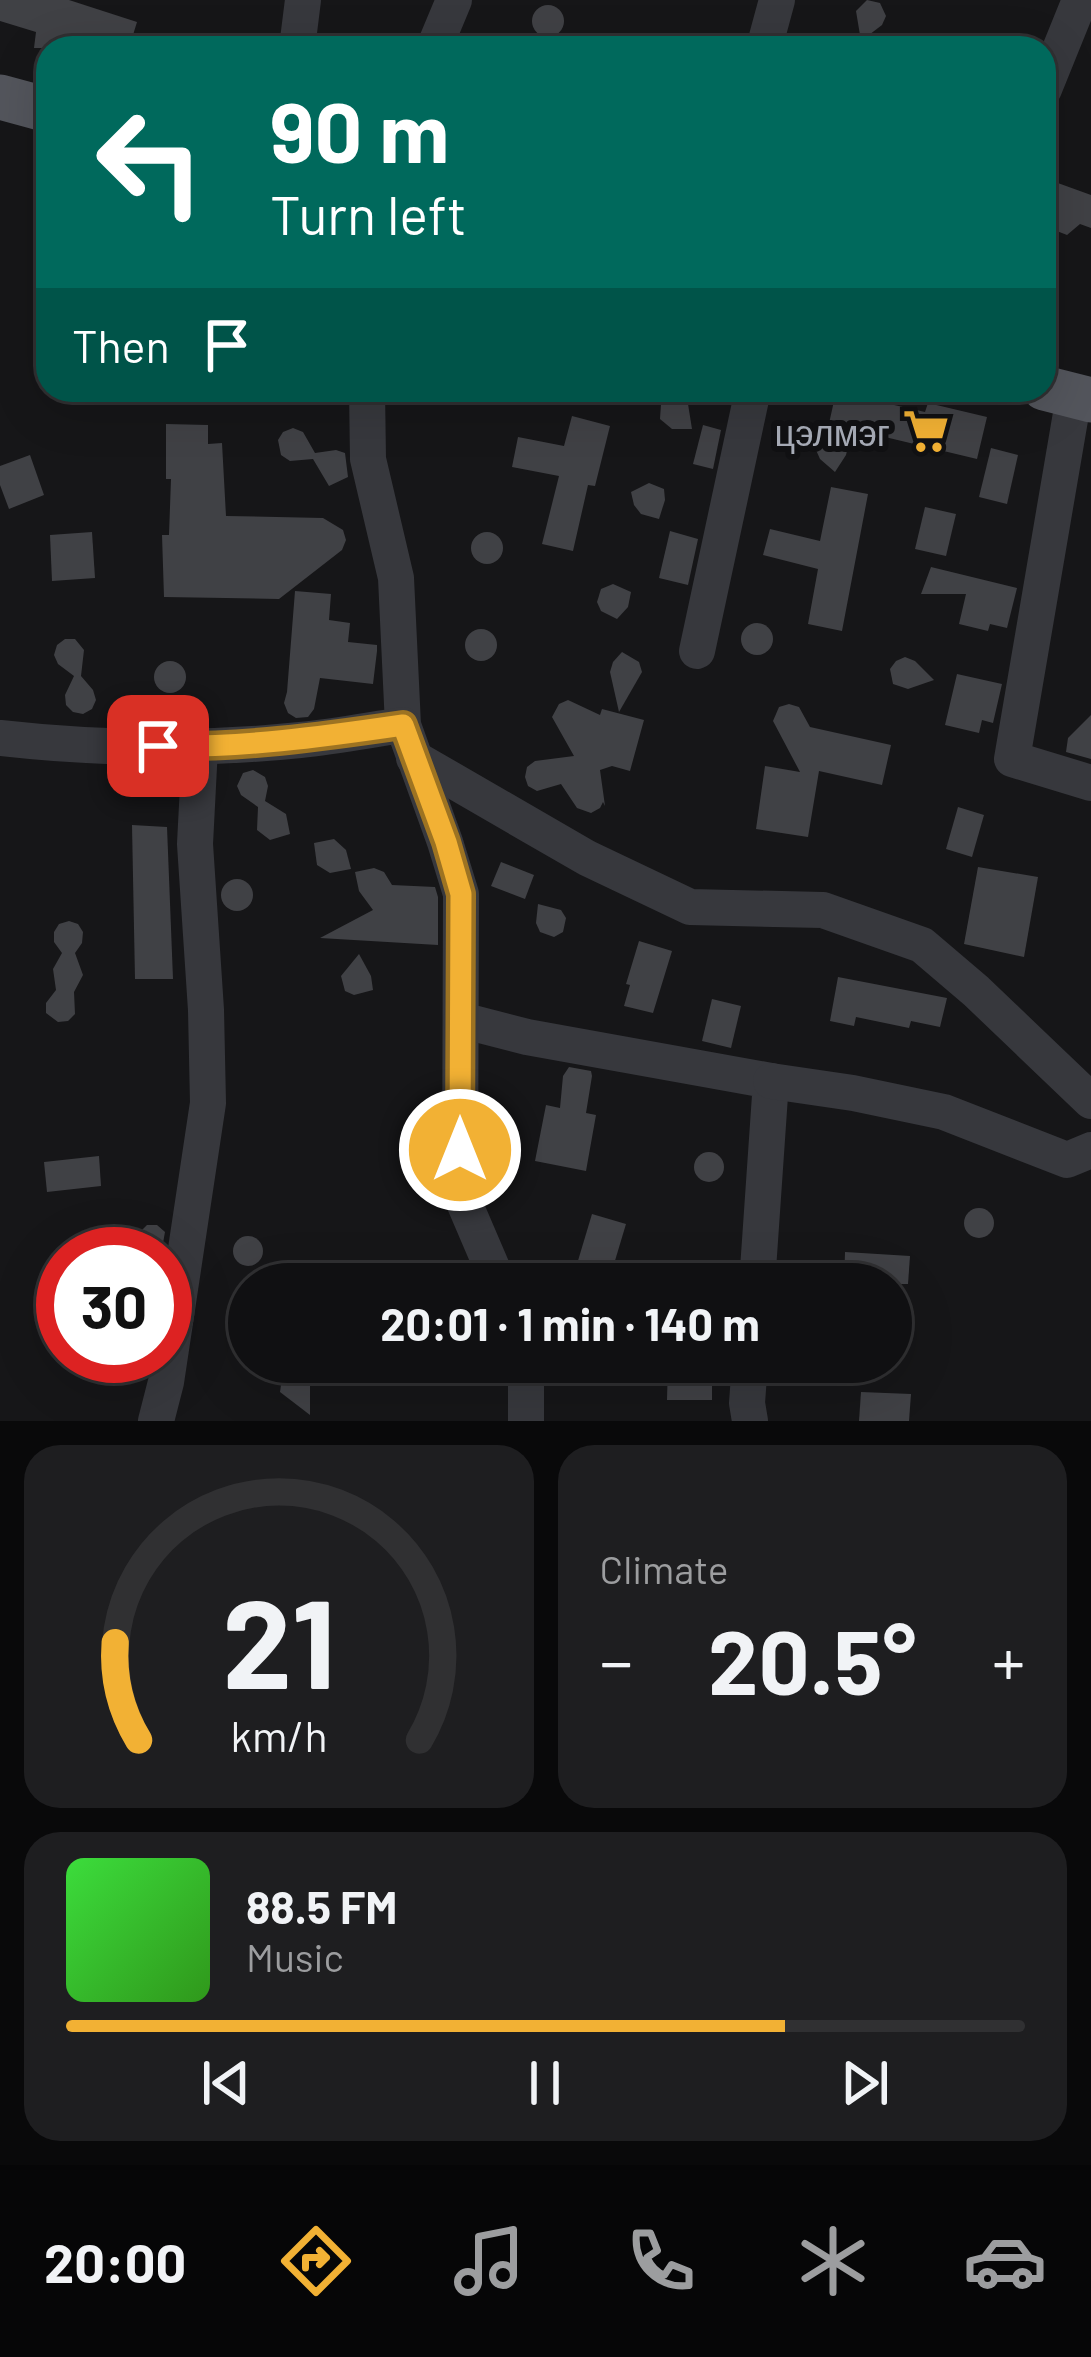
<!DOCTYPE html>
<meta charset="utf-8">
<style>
:root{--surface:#101012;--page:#1e1e20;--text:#f1f3f6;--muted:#9c9d9f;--line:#303032;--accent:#f2b134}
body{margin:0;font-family:Barlow,sans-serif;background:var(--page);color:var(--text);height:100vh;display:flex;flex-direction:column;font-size:45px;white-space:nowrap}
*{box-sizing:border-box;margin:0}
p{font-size:39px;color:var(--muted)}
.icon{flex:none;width:66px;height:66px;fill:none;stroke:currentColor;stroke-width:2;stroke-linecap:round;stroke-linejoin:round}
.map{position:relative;height:1421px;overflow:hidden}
.sheet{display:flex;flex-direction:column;gap:24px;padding:24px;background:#09090a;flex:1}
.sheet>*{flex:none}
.guide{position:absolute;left:36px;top:36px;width:1020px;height:366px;border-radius:36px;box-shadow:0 12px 48px #0002,0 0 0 3px var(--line);background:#00695c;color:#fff;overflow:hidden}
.speed{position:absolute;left:36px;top:1227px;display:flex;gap:24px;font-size:60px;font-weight:700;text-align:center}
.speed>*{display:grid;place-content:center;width:156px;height:156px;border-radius:50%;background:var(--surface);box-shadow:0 12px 48px #0002,0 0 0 3px var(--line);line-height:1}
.speed .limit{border:18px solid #d22;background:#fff;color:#111}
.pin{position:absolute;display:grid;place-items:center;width:102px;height:102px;color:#fff;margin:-51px;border-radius:24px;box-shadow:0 6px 18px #0006}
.me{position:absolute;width:132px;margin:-66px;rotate:0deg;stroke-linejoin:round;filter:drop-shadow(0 0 9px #0008)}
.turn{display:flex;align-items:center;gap:42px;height:252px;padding:0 36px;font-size:54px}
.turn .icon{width:156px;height:156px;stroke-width:2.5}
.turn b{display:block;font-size:84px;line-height:102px}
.then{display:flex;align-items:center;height:114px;padding:0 36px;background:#0003;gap:24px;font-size:45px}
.big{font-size:90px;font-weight:700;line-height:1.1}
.sheet .tile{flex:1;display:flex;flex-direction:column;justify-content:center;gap:18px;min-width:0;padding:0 42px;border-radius:36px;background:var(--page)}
.sheet .dial{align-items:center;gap:0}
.dial svg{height:312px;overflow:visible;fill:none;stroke:var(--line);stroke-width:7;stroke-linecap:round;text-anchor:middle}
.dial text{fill:var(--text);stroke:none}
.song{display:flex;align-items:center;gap:36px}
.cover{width:144px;height:144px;border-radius:18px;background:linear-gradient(135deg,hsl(120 70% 55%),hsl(110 70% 35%))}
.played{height:12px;border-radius:6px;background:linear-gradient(90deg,var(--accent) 75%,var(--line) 75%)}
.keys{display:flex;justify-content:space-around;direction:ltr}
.heat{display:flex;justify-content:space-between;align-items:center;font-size:66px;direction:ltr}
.sheet .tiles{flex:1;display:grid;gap:24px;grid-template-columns:1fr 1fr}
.tile:last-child{grid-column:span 2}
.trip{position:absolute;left:228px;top:1263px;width:684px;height:120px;border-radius:60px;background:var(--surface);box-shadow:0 12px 48px #0002,0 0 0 3px var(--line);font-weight:700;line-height:120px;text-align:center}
.menu{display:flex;height:192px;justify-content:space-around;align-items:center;background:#060607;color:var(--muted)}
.menu .icon{width:84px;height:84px}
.menu .current{color:var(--accent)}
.menu b{font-size:54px;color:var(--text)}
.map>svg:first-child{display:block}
</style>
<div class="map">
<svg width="1091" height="1421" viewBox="0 0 1091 1421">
<rect width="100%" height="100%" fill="#161618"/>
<!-- building -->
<g fill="#404145">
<path d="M 0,0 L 69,0 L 137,22 L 129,48 L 34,48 L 36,32 L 0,21 Z"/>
<path d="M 867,0 L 880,3 L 886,16 L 882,25 L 861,41 L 856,11 Z"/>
<circle cx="548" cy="21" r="16"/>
<path d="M 1044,178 L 1091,195 L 1091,228 L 1080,224 L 1067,235 L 1044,226 Z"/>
<path d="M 836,392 L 857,397 L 859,394 L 859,397 L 925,412 L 928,403 L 987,417 L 977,459 L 885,437 L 884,441 L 851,434 L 846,455 L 835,472 L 820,459 L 816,450 L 818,440 L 828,428 Z"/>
<path d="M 674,397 L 688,404 L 692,429 L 672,429 L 660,419 L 661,404 Z"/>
<path d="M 572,416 L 610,426 L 595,486 L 588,485 L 573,551 L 542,544 L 559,476 L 512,467 L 518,437 L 564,446 Z"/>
<path d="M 166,424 L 208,425 L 208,444 L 222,443 L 226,516 L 323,518 L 343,530 L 346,540 L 342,550 L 279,599 L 164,597 L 162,535 L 169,535 L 171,479 L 166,479 Z"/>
<path d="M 703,425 L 721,430 L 713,469 L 693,464 Z"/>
<path d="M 293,428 L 303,432 L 315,453 L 336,450 L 345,453 L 348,477 L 329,486 L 313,459 L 290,461 L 281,455 L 278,440 L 283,432 Z"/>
<path d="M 991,448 L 1018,455 L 1007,504 L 979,497 Z"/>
<path d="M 30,455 L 44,495 L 9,509 L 0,485 L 0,466 Z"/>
<path d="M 649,483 L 664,489 L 665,500 L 659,519 L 641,514 L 634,505 L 631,492 Z"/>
<path d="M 831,487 L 868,494 L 842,631 L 808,624 L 818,569 L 763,555 L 770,529 L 820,541 Z"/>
<path d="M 925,507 L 956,514 L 946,556 L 915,549 Z"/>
<path d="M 670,531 L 698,539 L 688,585 L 659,578 Z"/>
<circle cx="487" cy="548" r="16"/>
<path d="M 92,532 L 95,578 L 52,581 L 50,535 Z"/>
<path d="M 931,567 L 1017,588 L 1007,628 L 990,624 L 988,631 L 959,624 L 966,594 L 921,594 Z"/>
<path d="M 613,584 L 631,592 L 628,607 L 617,619 L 601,611 L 597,602 L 601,589 Z"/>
<path d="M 295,591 L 331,594 L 329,620 L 350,623 L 348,642 L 377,645 L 377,651 L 373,684 L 320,678 L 314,709 L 308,717 L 296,718 L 288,713 L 284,703 L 287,692 Z"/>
<circle cx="757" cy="639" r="16"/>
<circle cx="481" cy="645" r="16"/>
<path d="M 65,639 L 75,639 L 84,650 L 81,676 L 93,690 L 96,700 L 92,709 L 83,714 L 73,712 L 66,705 L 65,695 L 74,676 L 58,664 L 54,655 L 57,645 Z"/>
<path d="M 622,652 L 639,662 L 642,672 L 619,712 L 610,672 L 613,662 Z"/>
<path d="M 905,657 L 915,661 L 934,680 L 908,689 L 893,684 L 890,669 L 896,661 Z"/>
<circle cx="170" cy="677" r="16"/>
<path d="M 957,674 L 1002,684 L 993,723 L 982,720 L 979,733 L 945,725 Z"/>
<path d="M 568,700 L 600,715 L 602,709 L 644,720 L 630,771 L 612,766 L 600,770 L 605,806 L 603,802 L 600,808 L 591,813 L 577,808 L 561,784 L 537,791 L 528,786 L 525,777 L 527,767 L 535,761 L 574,756 L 552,717 L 559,704 Z"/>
<path d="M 789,704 L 799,707 L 810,727 L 891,745 L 882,785 L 819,771 L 808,837 L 756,829 L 765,766 L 800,772 L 773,721 L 779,707 Z"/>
<path d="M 1091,715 L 1091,759 L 1066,752 L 1068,738 Z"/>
<path d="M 253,770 L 265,777 L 268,786 L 265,801 L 286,814 L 290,834 L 270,840 L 257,830 L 258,807 L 241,795 L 237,786 L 243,773 Z"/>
<path d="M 958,807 L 984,815 L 972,857 L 946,849 Z"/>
<path d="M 132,825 L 167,827 L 173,979 L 135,979 Z"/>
<path d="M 334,839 L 346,850 L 351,869 L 330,873 L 317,865 L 314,843 Z"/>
<path d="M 501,862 L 534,875 L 525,899 L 491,886 Z"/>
<path d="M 978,867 L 1038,877 L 1024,957 L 964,944 Z"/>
<path d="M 374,868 L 384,872 L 392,885 L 435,887 L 438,897 L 438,945 L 320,938 L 373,910 L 359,891 L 355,872 Z"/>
<circle cx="237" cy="895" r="16"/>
<path d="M 538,904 L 561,910 L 566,918 L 563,932 L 554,937 L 540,932 L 536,923 Z"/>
<path d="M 69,921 L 78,924 L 83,932 L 82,943 L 75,953 L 83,975 L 74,992 L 75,1014 L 68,1021 L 58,1022 L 46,1013 L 46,1003 L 56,990 L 53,969 L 62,953 L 54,942 L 54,932 L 59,924 Z"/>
<path d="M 639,941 L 672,951 L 653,1013 L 624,1006 L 630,985 L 626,984 Z"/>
<path d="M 359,954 L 371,976 L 373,990 L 354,995 L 345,991 L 341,976 Z"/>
<path d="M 838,977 L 947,998 L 940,1027 L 911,1021 L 909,1028 L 856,1017 L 854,1026 L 830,1021 Z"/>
<path d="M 712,999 L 741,1006 L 731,1048 L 702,1041 Z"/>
<path d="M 569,1067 L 591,1071 L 592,1076 L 586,1113 L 596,1115 L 586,1171 L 535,1161 L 546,1105 L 560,1108 L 563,1076 Z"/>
<circle cx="709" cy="1167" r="15"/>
<path d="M 99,1156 L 101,1186 L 47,1192 L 44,1162 Z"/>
<circle cx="979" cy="1223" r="15"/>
<path d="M 592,1214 L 626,1224 L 608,1284 L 574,1274 Z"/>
<path d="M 147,1225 L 157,1225 L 165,1232 L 161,1254 L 147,1254 L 126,1246 Z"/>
<circle cx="248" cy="1251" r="15"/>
<path d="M 845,1252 L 910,1256 L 908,1284 L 844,1284 Z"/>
<path d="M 668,1362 L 712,1362 L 712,1400 L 667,1400 Z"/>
<path d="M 295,1371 L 304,1374 L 310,1383 L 310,1415 L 280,1392 L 282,1378 Z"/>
<path d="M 861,1392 L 911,1394 L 909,1421 L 859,1421 Z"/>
</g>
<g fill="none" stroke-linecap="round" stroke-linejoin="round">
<!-- minor -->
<g stroke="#37383d" stroke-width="36">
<path d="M 297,48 L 303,0"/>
<path d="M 434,48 L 454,0"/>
<path d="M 764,48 L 777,0"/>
<path d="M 1044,89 L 1080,0"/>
<path d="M 367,390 L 368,459 L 396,578 L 403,725 L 445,842 L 461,894 L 460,1193 L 499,1284"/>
<path d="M 1074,396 L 1012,759 L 1091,783"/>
<path d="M 697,651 L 753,390"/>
<path d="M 0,738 C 97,749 203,750 300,740 C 334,737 369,730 403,725"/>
<path d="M 414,758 L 587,858 L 690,907 L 823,910 L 922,945 L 976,991 L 1091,1101"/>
<path d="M 461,1020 L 527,1037 L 771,1081 L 757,1284"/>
<path d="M 771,1081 L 853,1093 L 944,1112 L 1067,1160 L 1091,1150"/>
<path d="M 522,1362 L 526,1373 L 526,1421"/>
<path d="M 156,1421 L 166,1382 L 208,1103 L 206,1010 L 195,844 L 200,747"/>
<path d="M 750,1421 L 747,1403 L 750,1362"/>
</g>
<!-- major -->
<g stroke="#53555c" stroke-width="45">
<path d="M 0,97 L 48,110"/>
<path d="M 1044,388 L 1091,400"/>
</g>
</g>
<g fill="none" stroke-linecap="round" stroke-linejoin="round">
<!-- route casing -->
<g stroke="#9d7322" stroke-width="30">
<path id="route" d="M 158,746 C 241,748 321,737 403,725 L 446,842 L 461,894 L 460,1150"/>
</g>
<!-- route -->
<use href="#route" stroke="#f2b134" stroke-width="21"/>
</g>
<!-- icons -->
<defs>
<g id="supermarket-bare" transform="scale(3.6)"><path d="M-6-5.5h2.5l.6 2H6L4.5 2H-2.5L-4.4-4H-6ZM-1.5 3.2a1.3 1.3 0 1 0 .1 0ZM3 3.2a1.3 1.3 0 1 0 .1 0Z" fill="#f2b134" stroke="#111113" stroke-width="2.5" paint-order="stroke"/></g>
</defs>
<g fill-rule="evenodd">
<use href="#supermarket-bare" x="926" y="431"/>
</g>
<g text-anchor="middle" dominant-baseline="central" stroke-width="12" stroke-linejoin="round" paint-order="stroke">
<!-- poi labels -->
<g font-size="36" fill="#a8adb8" stroke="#111113" text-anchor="end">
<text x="890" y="431">цэлмэг</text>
</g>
</g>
</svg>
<div class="speed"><div class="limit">30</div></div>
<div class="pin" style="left:158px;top:746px;background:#d93025"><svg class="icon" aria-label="arrive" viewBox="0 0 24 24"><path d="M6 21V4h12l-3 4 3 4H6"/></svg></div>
<svg class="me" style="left:460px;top:1150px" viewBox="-20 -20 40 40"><circle r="17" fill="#f2b134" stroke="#fff" stroke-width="3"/><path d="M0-11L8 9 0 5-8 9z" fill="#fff"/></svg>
<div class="trip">20:01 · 1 min · 140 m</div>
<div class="guide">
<div class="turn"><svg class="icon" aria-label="left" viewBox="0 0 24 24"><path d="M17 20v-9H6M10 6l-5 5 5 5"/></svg><div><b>90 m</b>Turn left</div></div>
<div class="then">Then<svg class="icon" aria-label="arrive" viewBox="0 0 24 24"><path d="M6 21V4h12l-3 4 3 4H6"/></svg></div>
</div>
</div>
<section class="sheet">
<div class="tiles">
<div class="tile dial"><svg viewBox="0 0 100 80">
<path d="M14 69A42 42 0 1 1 86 69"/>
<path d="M14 69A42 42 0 0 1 8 44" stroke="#f2b134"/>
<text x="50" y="56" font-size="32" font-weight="700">21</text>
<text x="50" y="72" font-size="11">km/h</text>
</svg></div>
<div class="tile"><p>Climate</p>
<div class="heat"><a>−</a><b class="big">20.5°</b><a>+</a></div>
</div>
<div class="tile">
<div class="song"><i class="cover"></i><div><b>88.5 FM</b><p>Music</p></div></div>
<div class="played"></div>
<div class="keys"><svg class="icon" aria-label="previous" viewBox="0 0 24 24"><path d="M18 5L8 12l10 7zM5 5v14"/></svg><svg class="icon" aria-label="pause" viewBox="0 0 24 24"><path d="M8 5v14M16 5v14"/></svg><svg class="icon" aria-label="next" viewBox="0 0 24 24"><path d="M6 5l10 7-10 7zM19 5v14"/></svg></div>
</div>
</div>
</section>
<nav class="menu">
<b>20:00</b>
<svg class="icon current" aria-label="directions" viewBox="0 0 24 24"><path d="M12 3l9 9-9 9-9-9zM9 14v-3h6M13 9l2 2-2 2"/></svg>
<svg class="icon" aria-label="music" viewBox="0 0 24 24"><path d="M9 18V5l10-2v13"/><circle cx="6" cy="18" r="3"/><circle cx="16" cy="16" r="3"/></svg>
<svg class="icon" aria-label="phone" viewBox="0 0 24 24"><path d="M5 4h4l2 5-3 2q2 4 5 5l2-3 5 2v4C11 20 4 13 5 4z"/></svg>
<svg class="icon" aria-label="climate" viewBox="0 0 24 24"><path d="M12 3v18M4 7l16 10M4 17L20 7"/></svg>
<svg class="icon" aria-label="car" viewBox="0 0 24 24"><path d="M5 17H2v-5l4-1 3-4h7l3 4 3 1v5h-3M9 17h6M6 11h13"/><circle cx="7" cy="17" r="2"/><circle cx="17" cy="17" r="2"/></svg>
</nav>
